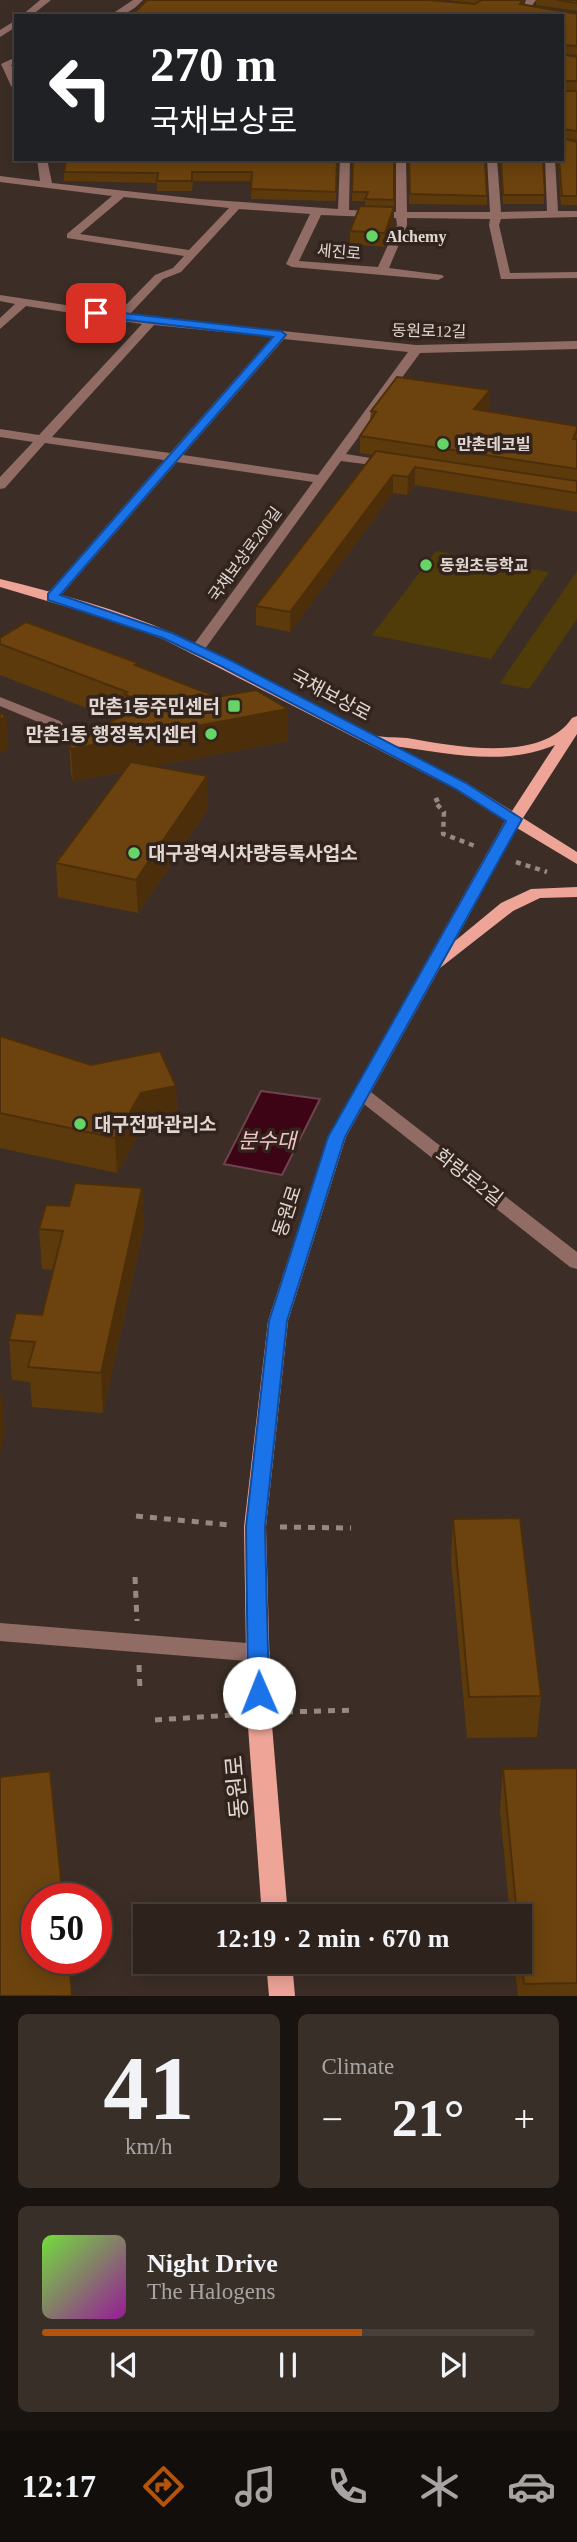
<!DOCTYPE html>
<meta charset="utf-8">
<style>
:root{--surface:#2d221c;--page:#392f29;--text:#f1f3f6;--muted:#a7a4a3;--line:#483f3b;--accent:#b45309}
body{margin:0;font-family:"Times New Roman","Noto Sans KR",serif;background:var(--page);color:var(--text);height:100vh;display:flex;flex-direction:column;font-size:26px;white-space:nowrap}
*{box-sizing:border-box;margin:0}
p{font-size:23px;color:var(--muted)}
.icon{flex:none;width:38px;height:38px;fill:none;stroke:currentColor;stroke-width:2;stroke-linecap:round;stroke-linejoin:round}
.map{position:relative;height:1996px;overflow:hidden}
.panel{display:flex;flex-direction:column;gap:18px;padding:18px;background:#19130f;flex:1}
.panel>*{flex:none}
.banner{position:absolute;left:14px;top:14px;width:550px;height:147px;border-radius:0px;box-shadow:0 4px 18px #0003,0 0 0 2px var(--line);background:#202124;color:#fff;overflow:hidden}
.speed{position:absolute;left:21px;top:1883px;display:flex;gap:14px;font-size:35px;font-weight:700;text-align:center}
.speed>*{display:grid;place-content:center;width:91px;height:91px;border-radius:50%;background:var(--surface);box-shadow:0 4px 18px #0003,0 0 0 2px var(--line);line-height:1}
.speed .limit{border:10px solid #d22;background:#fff;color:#111}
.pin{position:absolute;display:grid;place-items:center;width:60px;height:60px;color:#fff;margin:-30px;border-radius:14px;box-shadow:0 4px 10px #0006}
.me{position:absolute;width:77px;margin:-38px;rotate:359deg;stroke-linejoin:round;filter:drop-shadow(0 0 5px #0008)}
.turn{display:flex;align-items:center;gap:24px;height:147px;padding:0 21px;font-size:32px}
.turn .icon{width:91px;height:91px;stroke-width:2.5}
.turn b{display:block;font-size:49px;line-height:60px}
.big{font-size:52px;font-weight:700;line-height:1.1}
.panel .widget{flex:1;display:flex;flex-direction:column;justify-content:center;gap:10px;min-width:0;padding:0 24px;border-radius:10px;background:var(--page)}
.panel .dial{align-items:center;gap:0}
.dial b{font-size:91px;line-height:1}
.song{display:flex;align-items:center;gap:21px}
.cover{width:84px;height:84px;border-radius:10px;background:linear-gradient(135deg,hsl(100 70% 55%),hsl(300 70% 35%))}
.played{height:7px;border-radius:4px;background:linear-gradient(90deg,var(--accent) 65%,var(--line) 65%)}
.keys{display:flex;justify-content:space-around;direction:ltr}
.heat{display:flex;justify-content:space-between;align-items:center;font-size:38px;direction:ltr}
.panel .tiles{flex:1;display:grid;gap:18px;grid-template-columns:1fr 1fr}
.widget:last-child{grid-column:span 2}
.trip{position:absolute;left:133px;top:1904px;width:399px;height:70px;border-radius:0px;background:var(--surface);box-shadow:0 4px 18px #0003,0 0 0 2px var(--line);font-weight:700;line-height:70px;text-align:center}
.dock{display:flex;height:112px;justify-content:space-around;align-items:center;background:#120e0b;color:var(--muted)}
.dock .icon{width:49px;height:49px}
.dock .selected{color:var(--accent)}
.dock b{font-size:32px;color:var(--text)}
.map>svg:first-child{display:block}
</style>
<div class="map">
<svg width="577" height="1996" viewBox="0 0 577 1996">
<rect width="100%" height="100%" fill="#3c2e26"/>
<!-- green -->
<g fill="#4f3c09">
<path d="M 436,551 L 549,572 L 491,659 L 372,635 Z"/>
<path d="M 577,571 L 577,619 L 529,689 L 500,683 Z"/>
</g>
<!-- water -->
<path fill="#3c0414" stroke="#6e434d" stroke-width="2" d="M 261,1091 L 320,1099 L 282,1175 L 224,1164 Z"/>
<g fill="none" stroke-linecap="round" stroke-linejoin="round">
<!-- path-far1 -->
<g stroke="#958982" stroke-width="4.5" stroke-dasharray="5 5" stroke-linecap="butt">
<path d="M 439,799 L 434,801 L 444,812 L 443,834 L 475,846"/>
<path d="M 516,862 L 547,872"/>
</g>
<!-- path -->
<g stroke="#958982" stroke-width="5" stroke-dasharray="7 7" stroke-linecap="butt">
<path d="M 136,1516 L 230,1525"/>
<path d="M 280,1527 L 351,1528"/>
<path d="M 135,1577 L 137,1621"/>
<path d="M 139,1665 L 140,1691"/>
<path d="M 286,1712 L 355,1710"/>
<path d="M 155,1720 L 232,1715"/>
</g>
<!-- minor -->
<g fill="#906c65" fill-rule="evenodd">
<path d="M 40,0 L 51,0 L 31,16 L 21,16 Z"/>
<path d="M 133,0 L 143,0 C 133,11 123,16 109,16 Z"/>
<path d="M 526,0 L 536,0 L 531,7 L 577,14 L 577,20 L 522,11 Z"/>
<path d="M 16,20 L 16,27 L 0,37 L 0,30 Z"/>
<path d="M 16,57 L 16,63 L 11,65 L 16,75 L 16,89 L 11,86 L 1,64 Z"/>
<path d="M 37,159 L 47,159 L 52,183 L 200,199 L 338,209 L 340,159 L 350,159 L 349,210 L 396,212 L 396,159 L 406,159 L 407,212 L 490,212 L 487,159 L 497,159 L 501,212 L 547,211 L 545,159 L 555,159 L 558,211 L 577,211 L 577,217 L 501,219 L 499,225 L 510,273 L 577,272 L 577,278 L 501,279 L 489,225 L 490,219 L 407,218 L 407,225 L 389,268 L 442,275 L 444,277 L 438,280 L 292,267 L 286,264 L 310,214 L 239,209 L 181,272 L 163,279 L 129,315 L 416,345 L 577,341 L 577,349 L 420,353 L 346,454 L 395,462 L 395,468 L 341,461 L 202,653 L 192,653 L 190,650 L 192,647 L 313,482 L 177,462 L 57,600 L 47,600 L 47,594 L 164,460 L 45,443 L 5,488 L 0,489 L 0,477 L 33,442 L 0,437 L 0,429 L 39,435 L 142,324 L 26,306 L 0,329 L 0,318 L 15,304 L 0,301 L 0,295 L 118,313 L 155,275 L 173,268 L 184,256 L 67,238 L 67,234 L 112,196 L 0,182 L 0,176 L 40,181 ZM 124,197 L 229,208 L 189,250 L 80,234 ZM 321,215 L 396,218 L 397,225 L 378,267 L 299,261 ZM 154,325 L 272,337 L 170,453 L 52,437 ZM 284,339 L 408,352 L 318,475 L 183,455 Z"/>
<path d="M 0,697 L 60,721 L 63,724 L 60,727 L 50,727 L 0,706 Z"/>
<path d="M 361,1087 L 367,1089 L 577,1252 L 577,1269 L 570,1267 L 355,1097 L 352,1093 Z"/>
<path d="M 0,1623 L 258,1644 L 266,1647 L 270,1653 L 266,1659 L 258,1662 L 0,1641 Z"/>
</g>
<!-- major -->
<g fill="#efa498" fill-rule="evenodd">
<path d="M 0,579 C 57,593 118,609 172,633 C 240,662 302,705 371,734 C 380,738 396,737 407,738 C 453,746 541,764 572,718 L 577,716 L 577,734 L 523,818 L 577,852 L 577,864 L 517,828 L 455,941 L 501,903 L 531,889 L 577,887 L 577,897 L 540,898 L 513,911 L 440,968 L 346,1137 L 288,1321 L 266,1527 L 271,1713 L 288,1916 L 262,1916 L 247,1713 L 244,1527 L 268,1321 L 328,1137 L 505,821 L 455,789 L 163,639 L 118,622 L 0,587 ZM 555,745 L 512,811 L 467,783 L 394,746 C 448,753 502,767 555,745 Z"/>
<path d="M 266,1962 L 292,1962 L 295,1996 L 269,1996 Z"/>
</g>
</g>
<!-- wall -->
<g fill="#5d3a0c">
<path d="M 448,0 L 524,0 L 522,4 L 577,14 L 577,55 L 562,54 L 577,57 L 577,90 L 562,90 L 562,16 Z"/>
<path d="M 536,0 L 577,0 L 577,11 L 536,5 Z"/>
<path d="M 562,91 L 577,91 L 577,140 L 562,138 L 577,142 L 577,205 L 561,205 L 558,159 L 562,159 Z"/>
<path d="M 337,159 L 336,201 L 251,199 L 252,181 L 193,181 L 192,191 L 157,191 L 157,183 L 64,181 L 64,172 Z"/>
<path d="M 353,159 L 394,159 L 394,221 L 384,247 L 350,244 L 350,231 L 365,206 L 365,201 L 352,201 Z"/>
<path d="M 409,159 L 487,196 L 487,205 L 409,204 Z"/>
<path d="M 500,159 L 543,159 L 544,204 L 503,204 Z"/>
<path d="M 490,390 L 490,407 L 487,411 L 577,426 L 577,512 L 415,485 L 407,495 L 393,493 L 290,632 L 256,625 L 256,606 L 372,455 L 360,453 L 360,436 L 370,420 L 371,411 Z"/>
<path d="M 0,638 L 138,663 L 138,666 L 288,741 L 154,766 L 208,809 L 138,913 L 58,897 L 56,863 L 123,772 L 73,781 L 71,774 L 69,741 L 115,719 L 0,675 Z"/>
<path d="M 0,1036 L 91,1065 L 176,1086 L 177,1121 L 142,1128 L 117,1173 L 0,1148 Z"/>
<path d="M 142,1188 L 144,1227 L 103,1413 L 32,1407 L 30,1382 L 12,1380 L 9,1340 L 42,1315 L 53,1270 L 42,1269 L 39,1229 L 69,1206 Z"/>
<path d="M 453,1519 L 541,1696 L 537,1737 L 467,1738 L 451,1560 Z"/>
<path d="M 577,1768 L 577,1996 L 518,1996 L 514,1962 L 520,1962 L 520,1916 L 510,1916 L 500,1810 L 503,1769 Z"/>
</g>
<!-- shaded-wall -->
<g fill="#4c2f0a">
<path d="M 394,207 L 394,221 L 384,247 L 385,233 Z"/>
<path d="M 490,390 L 490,407 L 474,427 L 474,409 Z"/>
<path d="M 415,467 L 415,485 L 407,495 L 408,477 Z"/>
<path d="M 393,475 L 393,493 L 290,632 L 290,612 Z"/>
<path d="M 288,709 L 288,741 L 73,781 L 71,749 Z"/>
<path d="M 6,716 L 9,748 L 0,754 L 0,720 Z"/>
<path d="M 207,776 L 208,809 L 138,913 L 136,880 Z"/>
<path d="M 176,1086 L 177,1121 L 142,1128 L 117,1173 L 115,1138 L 141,1093 Z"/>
<path d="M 142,1188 L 144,1227 L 103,1413 L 101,1373 Z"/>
<path d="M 2,1389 L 5,1430 L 0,1455 L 0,1398 Z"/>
</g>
<!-- building -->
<g fill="#6c430e" stroke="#4c2f0a" stroke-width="2">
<path d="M 147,0 L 428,0 L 475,4 L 482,0 L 522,0 L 520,4 L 577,14 L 577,46 L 563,45 L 562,48 L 562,16 L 131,16 Z"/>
<path d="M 557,0 L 577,0 L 577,3 Z"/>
<path d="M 562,54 L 577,57 L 577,81 L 562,81 Z"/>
<path d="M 562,91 L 577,91 L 577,131 L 563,129 L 562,132 Z"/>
<path d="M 562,138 L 577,142 L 577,196 L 562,196 L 559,159 L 562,159 Z"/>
<path d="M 66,159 L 337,159 L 336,192 L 251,189 L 252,172 L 192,172 L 192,181 L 157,181 L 158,173 L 64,172 Z"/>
<path d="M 353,159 L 394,159 L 394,200 L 365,199 L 368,192 L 352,192 Z"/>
<path d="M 409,159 L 485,159 L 487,196 L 410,194 Z"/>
<path d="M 501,159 L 543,159 L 545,195 L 503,195 Z"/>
<path d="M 360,206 L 394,207 L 385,233 L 350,231 Z"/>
<path d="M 397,377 L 490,390 L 474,409 L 577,426 L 577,430 L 573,439 L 577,439 L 577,469 L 360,436 L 376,412 L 371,411 Z"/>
<path d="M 376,451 L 577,481 L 577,493 L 415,467 L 408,477 L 393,475 L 290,612 L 256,606 Z"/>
<path d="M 26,622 L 138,663 L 135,665 L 217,697 L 256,690 L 288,709 L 71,749 L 69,741 L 148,704 L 124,694 L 127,692 L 0,644 L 0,638 Z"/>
<path d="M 0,713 L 6,716 L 0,720 Z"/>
<path d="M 131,762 L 207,776 L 136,880 L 56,863 Z"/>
<path d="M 0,1036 L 91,1065 L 160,1051 L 176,1086 L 141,1093 L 115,1138 L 0,1113 Z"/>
<path d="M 75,1183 L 142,1188 L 101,1373 L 28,1367 L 35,1342 L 9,1340 L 16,1313 L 42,1315 L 63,1231 L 39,1229 L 46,1205 L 69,1206 Z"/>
<path d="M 520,1518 L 541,1696 L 469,1697 L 453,1519 Z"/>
<path d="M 577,1768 L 577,1983 L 524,1984 L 520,1940 L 520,1916 L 517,1916 L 503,1769 Z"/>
<path d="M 50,1771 L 63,1899 L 37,1899 L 37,1958 L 69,1958 L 72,1996 L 0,1996 L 0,1777 Z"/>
</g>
<!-- route -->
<path fill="#1a73e8" stroke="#114b97" stroke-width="2" d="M 96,310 L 281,331 L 286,335 L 60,595 L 172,633 L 230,660 L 466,783 L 522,819 L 345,1137 L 287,1321 L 265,1527 L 269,1693 L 266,1699 L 259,1702 L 251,1699 L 248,1693 L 246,1527 L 269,1321 L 328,1137 L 506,821 L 456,789 L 221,666 L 163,638 L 48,600 L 48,594 L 273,337 L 93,316 L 91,313 Z"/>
<!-- markers -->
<g fill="#66d466" stroke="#32241d" stroke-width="2.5">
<circle cx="372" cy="236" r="7"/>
<circle cx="443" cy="444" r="7"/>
<circle cx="426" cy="565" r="7"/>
<rect x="227" y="699" width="14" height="14" rx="3.5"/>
<circle cx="211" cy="734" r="7"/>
<circle cx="134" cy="853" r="7"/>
<circle cx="80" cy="1124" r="7"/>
</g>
<g text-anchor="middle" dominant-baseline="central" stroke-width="7" stroke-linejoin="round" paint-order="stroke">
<!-- far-poi labels -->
<g font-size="16" font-weight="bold" fill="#e1d7d2" stroke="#32241d" text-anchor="start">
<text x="386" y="236">Alchemy</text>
<text x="457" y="444">만촌데코빌</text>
<text x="440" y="565">동원초등학교</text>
</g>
<!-- far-street labels -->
<g font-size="16" fill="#e1d7d2" stroke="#32241d">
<text transform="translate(339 252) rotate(5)">세진로</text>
<text transform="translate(429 331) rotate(1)">동원로12길</text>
<text transform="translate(245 554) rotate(-54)">국채보상로200길</text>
</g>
<!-- street labels -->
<g font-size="19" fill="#e1d7d2" stroke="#32241d">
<text transform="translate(331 695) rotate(28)">국채보상로</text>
<text transform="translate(469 1177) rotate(38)">화랑로2길</text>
<text transform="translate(287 1211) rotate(-72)">동원로</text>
</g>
<!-- poi labels -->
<g font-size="19" font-weight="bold" fill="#e1d7d2" stroke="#32241d" text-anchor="end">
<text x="220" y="706">만촌1동주민센터</text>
<text x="197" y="734">만촌1동 행정복지센터</text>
<text x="148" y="853" text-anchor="start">대구광역시차량등록사업소</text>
<text x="94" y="1124" text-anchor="start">대구전파관리소</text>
</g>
<!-- water labels -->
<g font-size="21" font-style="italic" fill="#f4c4c9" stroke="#32241d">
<text x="267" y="1141">분수대</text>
</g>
<!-- near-street labels -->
<g font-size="23" fill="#e1d7d2" stroke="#32241d">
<text transform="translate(237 1787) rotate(-95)">동원로</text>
</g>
</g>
</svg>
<div class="speed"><div class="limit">50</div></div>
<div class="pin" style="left:96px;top:313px;background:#d93025"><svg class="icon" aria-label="arrive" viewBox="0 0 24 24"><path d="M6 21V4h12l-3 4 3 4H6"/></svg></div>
<svg class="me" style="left:259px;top:1693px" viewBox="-20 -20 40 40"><circle r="19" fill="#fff"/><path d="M0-13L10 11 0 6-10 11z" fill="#1a73e8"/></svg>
<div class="trip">12:19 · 2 min · 670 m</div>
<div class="banner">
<div class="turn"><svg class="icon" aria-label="left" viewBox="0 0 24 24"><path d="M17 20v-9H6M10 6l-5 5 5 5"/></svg><div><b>270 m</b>국채보상로</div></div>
</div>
</div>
<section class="panel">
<div class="tiles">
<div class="widget dial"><b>41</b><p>km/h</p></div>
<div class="widget"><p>Climate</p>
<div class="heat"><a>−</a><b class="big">21°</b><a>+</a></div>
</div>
<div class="widget">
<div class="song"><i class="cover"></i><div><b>Night Drive</b><p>The Halogens</p></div></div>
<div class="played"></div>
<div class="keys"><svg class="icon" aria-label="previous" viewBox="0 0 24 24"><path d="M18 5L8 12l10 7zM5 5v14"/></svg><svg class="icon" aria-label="pause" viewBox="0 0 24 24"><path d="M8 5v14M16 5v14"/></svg><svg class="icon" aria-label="next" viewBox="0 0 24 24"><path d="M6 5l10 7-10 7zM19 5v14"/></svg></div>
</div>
</div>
</section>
<nav class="dock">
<b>12:17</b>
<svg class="icon selected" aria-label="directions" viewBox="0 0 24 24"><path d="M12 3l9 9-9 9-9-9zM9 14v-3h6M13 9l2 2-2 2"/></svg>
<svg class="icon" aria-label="music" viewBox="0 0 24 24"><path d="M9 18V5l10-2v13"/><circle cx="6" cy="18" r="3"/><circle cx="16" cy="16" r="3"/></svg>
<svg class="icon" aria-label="phone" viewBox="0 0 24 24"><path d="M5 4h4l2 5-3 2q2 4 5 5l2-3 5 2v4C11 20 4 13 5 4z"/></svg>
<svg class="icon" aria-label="climate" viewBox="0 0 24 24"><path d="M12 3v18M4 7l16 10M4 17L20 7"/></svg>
<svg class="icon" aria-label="car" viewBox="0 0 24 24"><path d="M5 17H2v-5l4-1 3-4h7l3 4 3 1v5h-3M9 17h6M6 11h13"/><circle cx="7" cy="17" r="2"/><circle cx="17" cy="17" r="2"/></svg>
</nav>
